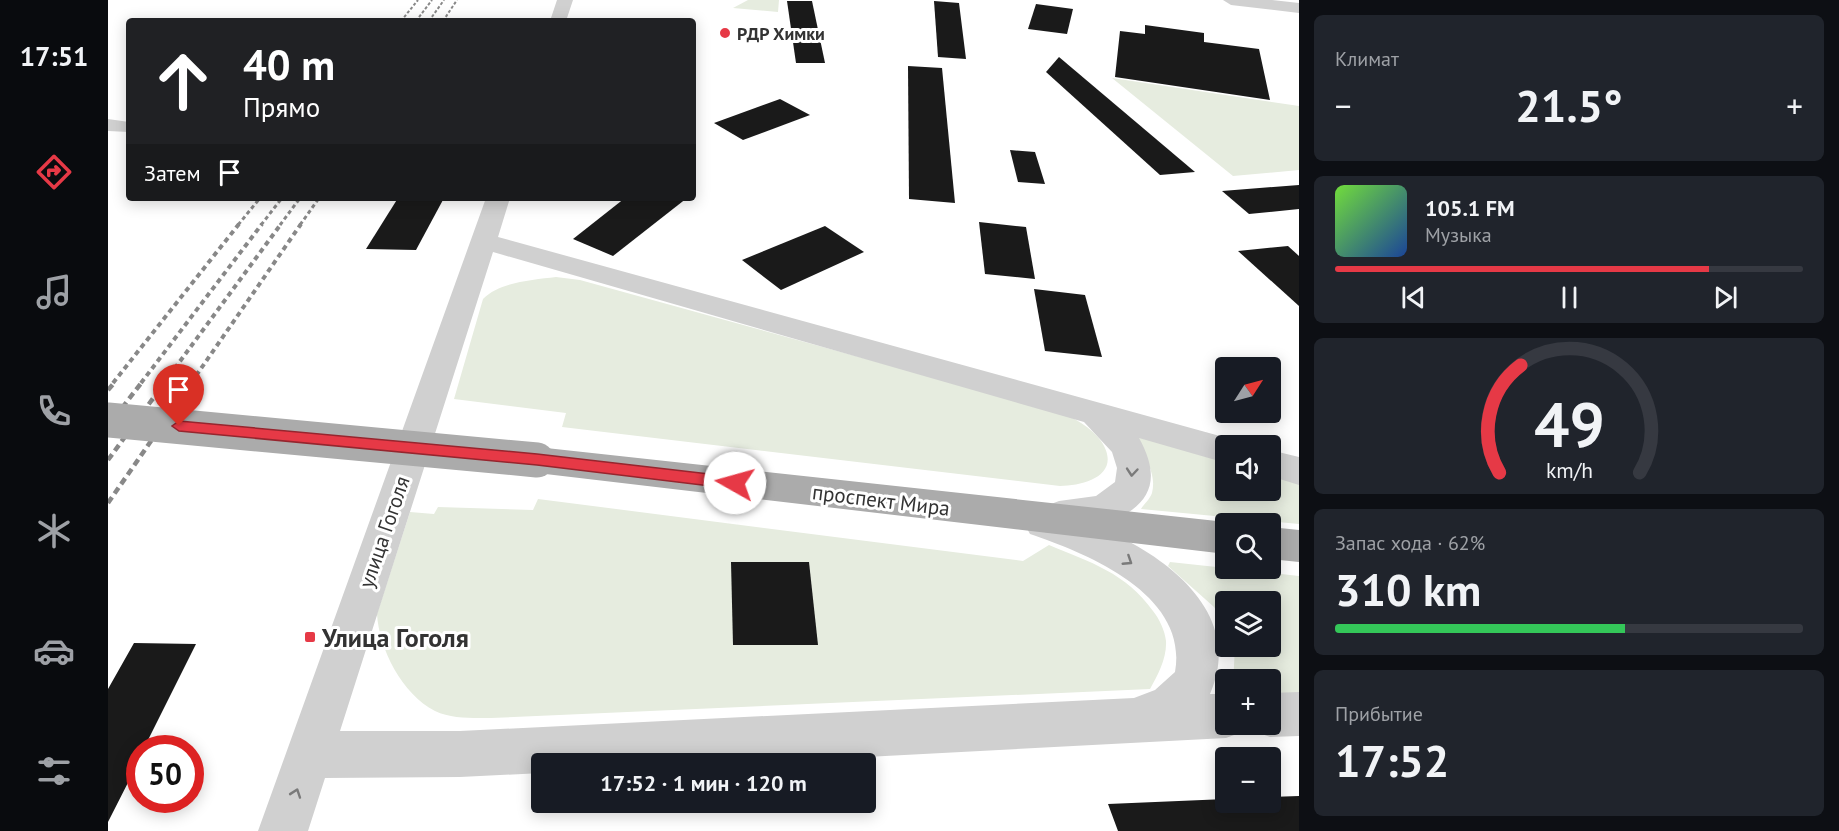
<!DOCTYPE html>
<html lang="ru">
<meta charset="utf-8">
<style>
:root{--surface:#171b24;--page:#20242c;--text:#f1f3f6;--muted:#9ea1a6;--line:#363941;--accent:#e63946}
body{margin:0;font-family:"PT Sans",sans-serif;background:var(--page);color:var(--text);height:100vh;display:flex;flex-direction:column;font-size:22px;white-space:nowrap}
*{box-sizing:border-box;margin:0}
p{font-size:20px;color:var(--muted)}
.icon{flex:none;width:33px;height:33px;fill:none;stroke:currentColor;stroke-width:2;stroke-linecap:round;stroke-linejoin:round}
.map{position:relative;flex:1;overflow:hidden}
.sheet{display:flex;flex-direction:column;gap:15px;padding:15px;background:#0d0f14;width:540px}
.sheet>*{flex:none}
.banner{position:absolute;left:18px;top:18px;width:570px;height:183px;border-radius:6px;box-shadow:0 3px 15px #0003;background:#202124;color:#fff;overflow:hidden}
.needle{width:39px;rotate:54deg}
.fabs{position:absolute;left:1107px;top:357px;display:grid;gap:12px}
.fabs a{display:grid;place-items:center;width:66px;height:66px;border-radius:6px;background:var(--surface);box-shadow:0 3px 15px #0003;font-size:30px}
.speed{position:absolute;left:18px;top:735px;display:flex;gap:12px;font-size:30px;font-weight:700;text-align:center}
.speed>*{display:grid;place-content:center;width:78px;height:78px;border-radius:50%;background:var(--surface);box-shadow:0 3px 15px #0003;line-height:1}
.speed .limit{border:9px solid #d22;background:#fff;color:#111}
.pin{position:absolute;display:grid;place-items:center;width:51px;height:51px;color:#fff;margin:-62px -26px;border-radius:50% 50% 50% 0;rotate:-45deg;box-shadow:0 0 6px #0007}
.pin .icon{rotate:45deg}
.me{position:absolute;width:66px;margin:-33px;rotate:277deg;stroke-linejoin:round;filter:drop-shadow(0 0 4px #0008)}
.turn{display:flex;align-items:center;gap:21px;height:126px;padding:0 18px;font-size:27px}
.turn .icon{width:78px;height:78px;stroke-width:2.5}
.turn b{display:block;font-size:42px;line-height:51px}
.then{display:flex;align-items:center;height:57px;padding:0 18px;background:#0003;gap:12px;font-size:22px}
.big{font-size:45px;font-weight:700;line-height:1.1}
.sheet .card{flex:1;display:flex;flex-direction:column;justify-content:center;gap:9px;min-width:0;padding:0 21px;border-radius:9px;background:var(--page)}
.sheet .dial{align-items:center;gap:0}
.dial svg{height:156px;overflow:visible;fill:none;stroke:var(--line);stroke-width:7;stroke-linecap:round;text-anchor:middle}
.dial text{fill:var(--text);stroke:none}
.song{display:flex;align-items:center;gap:18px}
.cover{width:72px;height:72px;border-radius:9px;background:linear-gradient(135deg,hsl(100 70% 55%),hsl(220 70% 35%))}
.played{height:6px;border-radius:3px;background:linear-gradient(90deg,var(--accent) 80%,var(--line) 80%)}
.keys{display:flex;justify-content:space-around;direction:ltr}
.heat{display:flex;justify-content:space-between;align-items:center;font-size:33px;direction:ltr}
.charge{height:9px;border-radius:4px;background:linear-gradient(90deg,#34c759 62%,var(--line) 0)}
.trip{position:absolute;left:423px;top:753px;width:345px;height:60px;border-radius:6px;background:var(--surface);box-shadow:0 3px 15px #0003;font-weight:700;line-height:60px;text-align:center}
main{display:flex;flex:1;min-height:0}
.menu{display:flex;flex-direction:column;width:108px;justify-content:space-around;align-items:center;background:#090b0e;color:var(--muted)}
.menu .icon{width:42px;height:42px}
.menu .on{color:var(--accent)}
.menu b{font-size:27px;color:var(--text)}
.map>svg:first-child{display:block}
</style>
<main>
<nav class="menu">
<b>17:51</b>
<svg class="icon on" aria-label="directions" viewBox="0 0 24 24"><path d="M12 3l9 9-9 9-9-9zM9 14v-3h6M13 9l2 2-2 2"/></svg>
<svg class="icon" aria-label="music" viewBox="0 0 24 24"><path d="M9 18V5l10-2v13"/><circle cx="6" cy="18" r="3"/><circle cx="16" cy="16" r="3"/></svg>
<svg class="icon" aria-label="phone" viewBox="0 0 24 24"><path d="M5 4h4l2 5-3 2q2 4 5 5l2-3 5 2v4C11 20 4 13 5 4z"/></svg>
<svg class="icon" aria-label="climate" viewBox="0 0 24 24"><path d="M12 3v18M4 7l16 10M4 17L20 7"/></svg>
<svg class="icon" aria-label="car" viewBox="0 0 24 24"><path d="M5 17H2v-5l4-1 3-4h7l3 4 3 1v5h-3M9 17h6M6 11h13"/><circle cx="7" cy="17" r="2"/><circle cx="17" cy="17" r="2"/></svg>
<svg class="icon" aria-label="filters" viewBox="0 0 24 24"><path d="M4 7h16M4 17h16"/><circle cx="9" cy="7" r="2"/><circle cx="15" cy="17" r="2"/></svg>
</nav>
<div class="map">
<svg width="1191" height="831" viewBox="0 0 1191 831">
<rect width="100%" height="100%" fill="#fff"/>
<!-- green -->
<g fill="#e6ecdf">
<path d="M 640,0 L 671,0 L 670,12 L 625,8 Z"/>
<path d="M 1004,78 L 1191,106 L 1191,170 L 1125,176 Z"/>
<path d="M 448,277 L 472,280 L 951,412 C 966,418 983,427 993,441 C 1015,474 978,486 952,486 L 454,427 L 458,413 L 346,399 L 375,299 C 392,282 424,280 448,277 Z"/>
<path d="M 1007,422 L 1117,456 L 1118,490 L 1162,490 L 1163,470 L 1191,479 L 1191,524 L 1033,509 C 1036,504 1042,499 1044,493 C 1051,464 1024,442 1007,422 Z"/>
<path d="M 430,499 L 915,561 L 941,545 C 982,562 1018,573 1045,611 C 1051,618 1057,631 1058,641 C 1059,658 1050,675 1042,689 L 383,718 C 364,718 344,719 327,711 C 294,694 271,649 269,614 L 302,512 L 326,514 L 330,507 L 425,510 Z"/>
<path d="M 1062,562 L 1191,576 L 1191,703 L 1163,705 L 1162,680 L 1128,679 C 1123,668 1129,658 1125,647 L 1162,646 L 1162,602 L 1118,602 L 1117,625 L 1106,607 L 1060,566 Z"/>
</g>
<!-- building -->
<g fill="#1a1a1a">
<path d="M 679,1 L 704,1 L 717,63 L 688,63 Z"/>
<path d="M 826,1 L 851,3 L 858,59 L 830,57 Z"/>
<path d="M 928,4 L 965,9 L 959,34 L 920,29 Z"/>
<path d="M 1037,25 L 1096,33 L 1096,42 L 1151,49 L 1162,100 L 1007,77 L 1012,31 L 1037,34 Z"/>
<path d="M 951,57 L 1087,172 L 1052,175 L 938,72 Z"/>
<path d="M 800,66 L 834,68 L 847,203 L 801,199 Z"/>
<path d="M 672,99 L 702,115 L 635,140 L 606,123 Z"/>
<path d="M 902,150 L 927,152 L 937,184 L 910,182 Z"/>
<path d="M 1191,185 L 1191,209 L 1141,214 L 1114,191 Z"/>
<path d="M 290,198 L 336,198 L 308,250 L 258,249 Z"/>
<path d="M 517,198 L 579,198 L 505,256 L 465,239 Z"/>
<path d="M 871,222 L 918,227 L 927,279 L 877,274 Z"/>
<path d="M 717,226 L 756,252 L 673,290 L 634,260 Z"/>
<path d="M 1180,246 L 1191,256 L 1191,306 L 1130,251 Z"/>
<path d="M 926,289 L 977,295 L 994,357 L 937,351 Z"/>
<path d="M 623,562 L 701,562 L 710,645 L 625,645 Z"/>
<path d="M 26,643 L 88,644 L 36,748 L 32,748 L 32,759 L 0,822 L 0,689 Z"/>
<path d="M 1191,796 L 1191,831 L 1010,831 L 1000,804 L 1118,799 L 1118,802 L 1162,802 L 1162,797 Z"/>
</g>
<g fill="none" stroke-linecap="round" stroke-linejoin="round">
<!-- minor -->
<g fill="#d0d0d0" fill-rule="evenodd">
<path d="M 449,0 L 465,0 L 458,21 L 442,21 Z"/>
<path d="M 1115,0 L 1164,0 L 1191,3 L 1191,13 L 1123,5 Z"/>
<path d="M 0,119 L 21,122 L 21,132 L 0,131 Z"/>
<path d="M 378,198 L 402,198 L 390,237 L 1130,441 L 1133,446 L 1118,446 L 1118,463 L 1031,438 C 1058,486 1037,512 988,526 C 1055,553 1138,612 1102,694 L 1118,694 L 1118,724 L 1137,724 L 1134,732 L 1118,738 L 627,764 L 434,764 L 434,773 L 352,777 L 217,778 L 200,831 L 150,831 ZM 385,252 L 976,422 L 1004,452 L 1009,468 L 1007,482 L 988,496 L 951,501 L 922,512 L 916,523 L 922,534 C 981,554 1081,595 1067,672 L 1047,690 L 1026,698 L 352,731 L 232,731 Z"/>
<path d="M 1162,450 L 1191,457 L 1191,485 L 1162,476 Z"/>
<path d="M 1191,692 L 1191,736 L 1162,737 L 1146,731 L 1143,724 L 1162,724 L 1162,693 Z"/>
</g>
<!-- major -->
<g fill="#ababab" fill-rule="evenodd">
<path d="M 429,447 L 1118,522 L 1122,524 L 1118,524 L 1118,554 L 429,473 L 417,469 L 412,460 L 417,451 Z"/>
<path d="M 1162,527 L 1191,530 L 1191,562 L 1162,559 Z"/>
</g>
<!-- rail-far3 -->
<g stroke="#888" stroke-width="2" stroke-dasharray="3 2" stroke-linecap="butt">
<path d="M 293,21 L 310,0"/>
<path d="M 308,21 L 324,0"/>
<path d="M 321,21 L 336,0"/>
<path d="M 335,21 L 349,0"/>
</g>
<!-- rail-far2 -->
<g stroke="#888" stroke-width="3" stroke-dasharray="4 3" stroke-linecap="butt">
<path d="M 130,225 L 152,198"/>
<path d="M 153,225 L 174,198"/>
<path d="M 172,225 L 192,198"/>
<path d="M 192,225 L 211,198"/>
</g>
<!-- rail-far1 -->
<g stroke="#888" stroke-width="4" stroke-dasharray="5 4" stroke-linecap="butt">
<path d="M 5,383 L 131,224"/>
<path d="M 33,383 L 154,224"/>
<path d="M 56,383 L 173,224"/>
<path d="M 83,383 L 193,224"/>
</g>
<!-- rail -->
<g stroke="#888" stroke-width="4.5" stroke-dasharray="7 4.5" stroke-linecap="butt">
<path d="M 0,390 L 7,382"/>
<path d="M 0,426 L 34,382"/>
<path d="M 0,460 L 57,382"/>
<path d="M 0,503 L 84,382"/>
</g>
<!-- major-bridge -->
<path stroke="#ababab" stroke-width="35" d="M 0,420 L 429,460"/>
</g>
<!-- one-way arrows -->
<defs><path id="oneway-chevron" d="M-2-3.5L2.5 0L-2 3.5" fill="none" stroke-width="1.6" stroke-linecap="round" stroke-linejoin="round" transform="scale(1.5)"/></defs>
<g stroke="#7a7a7a">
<use href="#oneway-chevron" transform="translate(1024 472) rotate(95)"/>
<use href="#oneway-chevron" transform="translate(1020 561) rotate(33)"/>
<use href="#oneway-chevron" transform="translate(188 793) rotate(-71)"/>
</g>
<!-- route -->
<path fill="#e63946" stroke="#96252e" stroke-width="1.5" d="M 71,421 L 429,454 L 627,477 L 633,479 L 635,483 L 633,487 L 627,489 L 429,465 L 71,431 L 64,426 Z"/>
<!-- markers -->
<g fill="#e63946" stroke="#fff" stroke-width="2">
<circle cx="617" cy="33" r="6"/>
<rect x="196" y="631" width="12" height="12" rx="3"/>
</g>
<g text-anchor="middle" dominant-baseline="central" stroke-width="6" stroke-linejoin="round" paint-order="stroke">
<!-- far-poi labels -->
<g font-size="18" font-weight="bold" fill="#333" stroke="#fff" text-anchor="start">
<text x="629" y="33">РДР Химки</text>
</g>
<!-- street labels -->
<g font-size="21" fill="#333" stroke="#fff">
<text transform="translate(773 500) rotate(7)">проспект Мира</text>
<text transform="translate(276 532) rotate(-71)">улица Гоголя</text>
</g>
<!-- near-poi labels -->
<g font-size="26" font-weight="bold" fill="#333" stroke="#fff" text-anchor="start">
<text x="214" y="637">Улица Гоголя</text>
</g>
</g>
</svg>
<div class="fabs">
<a><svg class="needle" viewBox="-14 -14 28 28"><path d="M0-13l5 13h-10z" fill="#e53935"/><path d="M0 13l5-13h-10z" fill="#9ea1a6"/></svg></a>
<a><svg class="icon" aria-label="sound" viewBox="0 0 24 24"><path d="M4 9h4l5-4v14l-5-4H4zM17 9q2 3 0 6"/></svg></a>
<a><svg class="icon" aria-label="search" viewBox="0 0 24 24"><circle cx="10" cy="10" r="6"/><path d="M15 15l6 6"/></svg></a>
<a><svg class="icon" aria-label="layers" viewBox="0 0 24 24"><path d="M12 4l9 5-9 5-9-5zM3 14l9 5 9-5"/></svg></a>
<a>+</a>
<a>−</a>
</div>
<div class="speed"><div class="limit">50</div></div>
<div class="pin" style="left:71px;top:426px;background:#d93025"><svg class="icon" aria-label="arrive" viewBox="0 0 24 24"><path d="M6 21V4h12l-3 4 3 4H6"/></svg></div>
<svg class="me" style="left:627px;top:483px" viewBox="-20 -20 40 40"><circle r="19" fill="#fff"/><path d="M0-13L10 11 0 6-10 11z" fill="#e63946"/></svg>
<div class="trip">17:52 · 1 мин · 120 m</div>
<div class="banner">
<div class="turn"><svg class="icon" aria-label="ahead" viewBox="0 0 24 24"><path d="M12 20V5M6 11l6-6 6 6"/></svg><div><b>40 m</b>Прямо</div></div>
<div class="then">Затем<svg class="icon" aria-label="arrive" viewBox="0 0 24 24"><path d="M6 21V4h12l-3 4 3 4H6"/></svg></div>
</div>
</div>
<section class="sheet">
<div class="card"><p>Климат</p>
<div class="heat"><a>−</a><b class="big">21.5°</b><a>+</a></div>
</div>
<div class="card">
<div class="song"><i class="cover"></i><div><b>105.1 FM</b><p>Музыка</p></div></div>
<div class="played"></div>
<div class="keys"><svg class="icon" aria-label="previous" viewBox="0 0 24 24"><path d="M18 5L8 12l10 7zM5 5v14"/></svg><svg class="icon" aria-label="pause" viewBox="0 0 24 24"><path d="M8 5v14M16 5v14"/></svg><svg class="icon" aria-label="next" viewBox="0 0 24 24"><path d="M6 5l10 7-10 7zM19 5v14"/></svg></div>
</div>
<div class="card dial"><svg viewBox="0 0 100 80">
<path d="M14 69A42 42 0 1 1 86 69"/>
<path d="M14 69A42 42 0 0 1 25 14" stroke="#e63946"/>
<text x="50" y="56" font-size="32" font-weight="700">49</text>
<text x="50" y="72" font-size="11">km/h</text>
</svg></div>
<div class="card"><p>Запас хода · 62%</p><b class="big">310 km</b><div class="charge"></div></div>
<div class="card"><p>Прибытие</p><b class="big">17:52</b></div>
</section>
</main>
